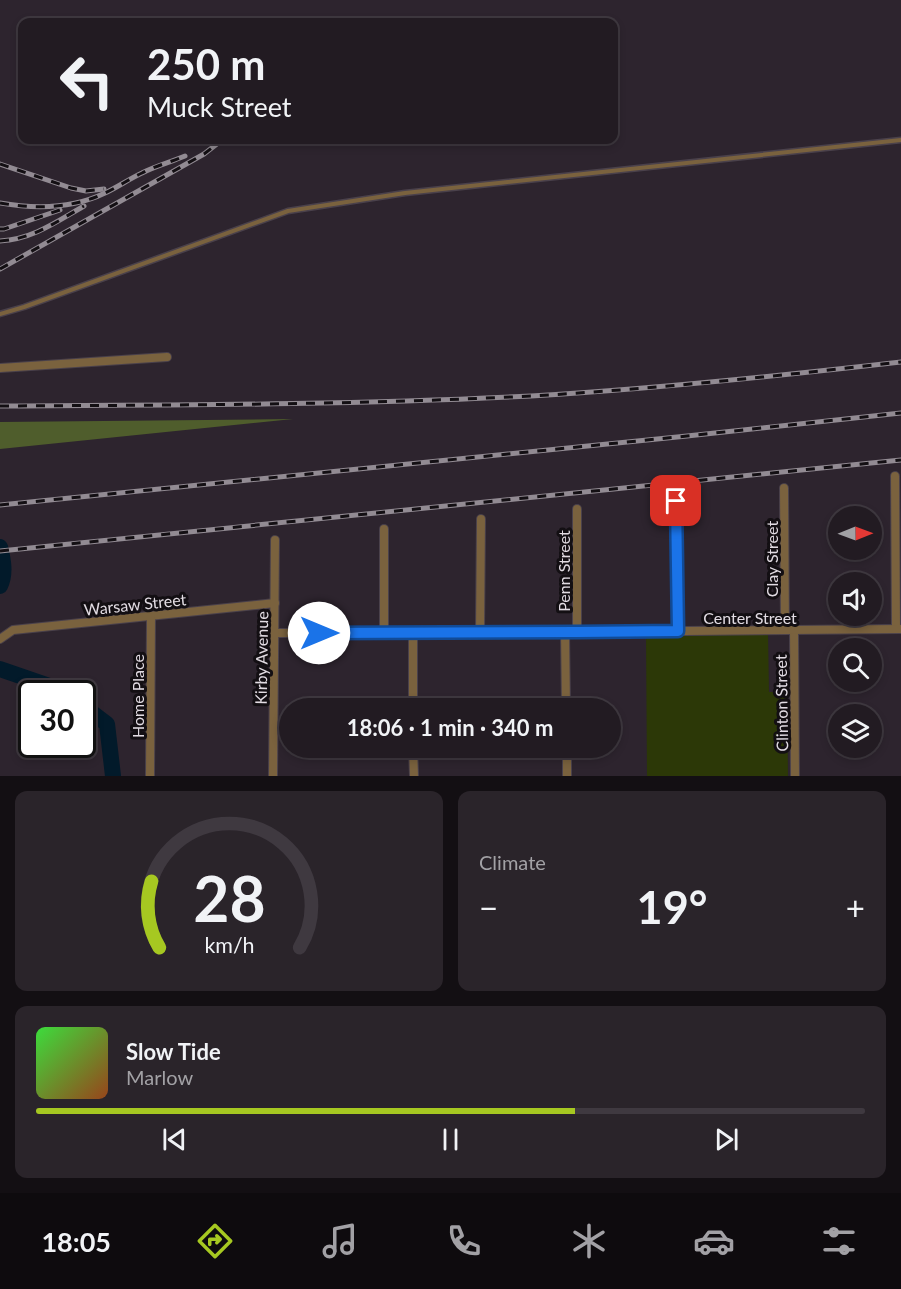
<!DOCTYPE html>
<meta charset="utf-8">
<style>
:root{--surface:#221b22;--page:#2a242a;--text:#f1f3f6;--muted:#a2a1a5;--line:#3f3940;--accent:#a6c821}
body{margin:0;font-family:Lato,sans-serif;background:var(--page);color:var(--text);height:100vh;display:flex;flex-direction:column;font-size:22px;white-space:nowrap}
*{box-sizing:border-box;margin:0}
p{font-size:20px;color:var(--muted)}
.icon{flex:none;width:33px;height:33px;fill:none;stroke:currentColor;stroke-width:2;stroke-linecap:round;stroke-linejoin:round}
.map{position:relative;height:776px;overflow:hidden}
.sheet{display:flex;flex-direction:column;gap:15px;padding:15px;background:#130f13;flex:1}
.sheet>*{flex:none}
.top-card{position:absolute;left:18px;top:18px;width:600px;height:126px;border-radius:12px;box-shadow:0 3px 9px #0003,0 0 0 2px var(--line);background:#221b22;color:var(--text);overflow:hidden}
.needle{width:39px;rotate:89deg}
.controls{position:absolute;left:828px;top:506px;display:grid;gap:12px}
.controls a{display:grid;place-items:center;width:54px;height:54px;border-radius:50%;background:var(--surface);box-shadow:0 3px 9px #0003,0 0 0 2px var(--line);font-size:30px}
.speed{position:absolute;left:18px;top:680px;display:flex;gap:12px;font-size:30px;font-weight:700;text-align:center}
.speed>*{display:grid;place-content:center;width:78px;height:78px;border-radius:50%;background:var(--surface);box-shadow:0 3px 9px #0003,0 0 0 2px var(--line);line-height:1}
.speed .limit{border:3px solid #111;border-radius:9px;background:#fff;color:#111}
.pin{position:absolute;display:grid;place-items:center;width:51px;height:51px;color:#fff;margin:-26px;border-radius:12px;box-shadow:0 3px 9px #0006}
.me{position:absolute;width:66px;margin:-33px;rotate:90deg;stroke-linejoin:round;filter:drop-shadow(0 0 4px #0008)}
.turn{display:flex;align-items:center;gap:21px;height:126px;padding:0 30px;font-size:27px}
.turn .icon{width:78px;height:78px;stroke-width:2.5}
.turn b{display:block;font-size:42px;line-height:51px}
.big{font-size:45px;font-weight:700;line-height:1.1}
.sheet .tile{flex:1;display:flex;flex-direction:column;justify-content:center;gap:9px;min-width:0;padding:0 21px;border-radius:12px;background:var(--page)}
.sheet .dial{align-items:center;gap:0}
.dial svg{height:156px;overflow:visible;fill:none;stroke:var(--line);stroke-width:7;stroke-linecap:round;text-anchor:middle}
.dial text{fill:var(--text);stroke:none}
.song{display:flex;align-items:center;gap:18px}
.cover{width:72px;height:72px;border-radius:9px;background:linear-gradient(135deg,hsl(120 70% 55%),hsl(20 70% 35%))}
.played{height:6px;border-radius:3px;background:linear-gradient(90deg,var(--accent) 65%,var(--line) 65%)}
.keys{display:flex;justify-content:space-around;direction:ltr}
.heat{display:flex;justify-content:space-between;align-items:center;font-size:33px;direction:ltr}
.sheet .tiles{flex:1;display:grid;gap:15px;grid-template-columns:1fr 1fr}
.tile:last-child{grid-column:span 2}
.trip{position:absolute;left:279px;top:698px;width:342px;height:60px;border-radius:30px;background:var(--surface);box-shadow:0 3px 9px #0003,0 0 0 2px var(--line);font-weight:700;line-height:60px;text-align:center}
.tabs{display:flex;height:96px;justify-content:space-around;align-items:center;background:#0e0b0e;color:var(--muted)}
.tabs .icon{width:42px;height:42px}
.tabs .current{color:var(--accent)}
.tabs b{font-size:27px;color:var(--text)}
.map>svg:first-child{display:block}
</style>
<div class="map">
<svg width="901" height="776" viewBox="0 0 901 776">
<rect width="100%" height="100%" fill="#2d242e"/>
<!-- green -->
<path fill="#2c3807" d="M 768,633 L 769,692 L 787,692 L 788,776 L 647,776 L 646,634 Z"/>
<!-- forest -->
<path fill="#4f5d2c" d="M 293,419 L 0,449 L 0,422 Z"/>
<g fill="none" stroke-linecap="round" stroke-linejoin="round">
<!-- river -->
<g stroke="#021a2a" stroke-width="16">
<path d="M 0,547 C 3,559 6,574 0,586"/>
<path d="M 0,669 L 64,691 L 67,693"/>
<path d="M 82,705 L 107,724 L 113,776"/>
</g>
<!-- service casing -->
<g stroke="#4a414b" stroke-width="7">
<path id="service" d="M 0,314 L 24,307 L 288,211 L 405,193 L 901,140"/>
</g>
<!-- minor casing -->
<g stroke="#4a414b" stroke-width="10">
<g id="minor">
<path d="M 0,368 L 167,357"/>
<path d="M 895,476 L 896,629"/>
<path d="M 784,488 L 785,630"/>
<path d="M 676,501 L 678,631"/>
<path d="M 577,509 L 577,632"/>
<path d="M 384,529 L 384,633"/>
<path d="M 794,630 L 795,776"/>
<path d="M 480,632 L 481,519"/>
<path d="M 565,632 L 566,708"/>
<path d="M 275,633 L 577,632 L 901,629"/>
<path d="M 413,633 L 413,708"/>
<path d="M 0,639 L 13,630 L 275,603"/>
<path d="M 413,747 L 414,776"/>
<path d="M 567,747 L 567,776"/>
<path d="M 150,776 L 151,617"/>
<path d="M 273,776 L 275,540"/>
</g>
</g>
<!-- service -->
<use href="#service" stroke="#7a623e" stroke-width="4"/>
<!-- minor -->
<use href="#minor" stroke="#7a623e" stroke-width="8"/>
<!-- rail casing -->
<g stroke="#928b93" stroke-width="5">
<g id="rail">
<path d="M 0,164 L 71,188 L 86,191 L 104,189"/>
<path d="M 0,203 C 35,209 72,209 105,193 C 118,187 129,179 142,173 C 155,166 171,162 185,156"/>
<path d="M 0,229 L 4,229 L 60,210"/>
<path d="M 0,241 C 33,239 56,222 84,206"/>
<path d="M 0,269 L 204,154 L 222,140"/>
<path d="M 0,406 C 177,405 354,405 531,396 C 654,389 778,376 901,362"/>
<path d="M 0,505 L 687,436 L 901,413"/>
<path d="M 0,551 L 901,460"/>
</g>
</g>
<!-- rail -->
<use href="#rail" stroke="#130f13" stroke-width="3" stroke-dasharray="9" stroke-linecap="butt"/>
</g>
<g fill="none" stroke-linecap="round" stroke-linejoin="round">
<!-- route casing -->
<g stroke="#114b97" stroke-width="15">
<path id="route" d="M 319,633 L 577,632 L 678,631 L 676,501"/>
</g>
<!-- route -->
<use href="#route" stroke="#1a73e8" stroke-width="10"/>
</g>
<g text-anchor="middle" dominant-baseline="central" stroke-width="6" stroke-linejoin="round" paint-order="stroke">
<!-- street labels -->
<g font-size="16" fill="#e2dce3" stroke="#130f13">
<text transform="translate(771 559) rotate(-90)">Clay Street</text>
<text transform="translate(563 571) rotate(-90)">Penn Street</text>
<text transform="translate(135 604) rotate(-6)">Warsaw Street</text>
<text x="750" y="617">Center Street</text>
<text transform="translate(261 658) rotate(-89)">Kirby Avenue</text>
<text transform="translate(137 696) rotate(-90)">Home Place</text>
<text transform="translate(781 703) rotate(-91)">Clinton Street</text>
</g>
</g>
</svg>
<div class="controls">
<a><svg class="needle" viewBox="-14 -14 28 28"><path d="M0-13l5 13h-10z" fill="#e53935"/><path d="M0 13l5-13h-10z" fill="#a2a1a5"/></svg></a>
<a><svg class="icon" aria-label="sound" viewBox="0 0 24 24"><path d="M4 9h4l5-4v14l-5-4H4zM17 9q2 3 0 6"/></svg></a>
<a><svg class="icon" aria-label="search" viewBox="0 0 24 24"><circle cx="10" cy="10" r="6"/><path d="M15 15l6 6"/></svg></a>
<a><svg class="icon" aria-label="layers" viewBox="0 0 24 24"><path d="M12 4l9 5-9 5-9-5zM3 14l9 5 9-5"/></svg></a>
</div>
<div class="speed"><div class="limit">30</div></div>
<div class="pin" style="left:676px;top:501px;background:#d93025"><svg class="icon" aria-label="arrive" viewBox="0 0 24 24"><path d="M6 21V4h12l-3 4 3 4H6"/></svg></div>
<svg class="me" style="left:319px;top:633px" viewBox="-20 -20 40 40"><circle r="19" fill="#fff"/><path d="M0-13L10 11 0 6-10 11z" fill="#1a73e8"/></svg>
<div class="trip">18:06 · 1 min · 340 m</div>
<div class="top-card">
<div class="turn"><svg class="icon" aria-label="left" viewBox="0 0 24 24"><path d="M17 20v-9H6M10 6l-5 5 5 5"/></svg><div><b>250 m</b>Muck Street</div></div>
</div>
</div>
<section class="sheet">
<div class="tiles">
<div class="tile dial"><svg viewBox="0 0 100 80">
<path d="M14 69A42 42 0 1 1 86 69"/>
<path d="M14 69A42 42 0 0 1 10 35" stroke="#a6c821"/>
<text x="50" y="56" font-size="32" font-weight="700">28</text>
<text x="50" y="72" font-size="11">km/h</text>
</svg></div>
<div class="tile"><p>Climate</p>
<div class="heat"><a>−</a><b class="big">19°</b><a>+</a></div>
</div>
<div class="tile">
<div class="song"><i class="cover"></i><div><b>Slow Tide</b><p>Marlow</p></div></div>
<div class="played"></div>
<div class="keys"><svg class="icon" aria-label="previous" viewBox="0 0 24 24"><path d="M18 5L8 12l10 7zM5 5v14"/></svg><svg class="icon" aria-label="pause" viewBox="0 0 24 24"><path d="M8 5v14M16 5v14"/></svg><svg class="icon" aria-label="next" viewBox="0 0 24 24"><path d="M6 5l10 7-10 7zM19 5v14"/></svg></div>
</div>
</div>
</section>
<nav class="tabs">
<b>18:05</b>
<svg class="icon current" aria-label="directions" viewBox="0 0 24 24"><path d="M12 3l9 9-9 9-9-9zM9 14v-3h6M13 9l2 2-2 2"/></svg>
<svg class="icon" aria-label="music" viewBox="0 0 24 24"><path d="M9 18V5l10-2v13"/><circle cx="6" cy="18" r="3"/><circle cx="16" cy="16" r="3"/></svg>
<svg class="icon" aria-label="phone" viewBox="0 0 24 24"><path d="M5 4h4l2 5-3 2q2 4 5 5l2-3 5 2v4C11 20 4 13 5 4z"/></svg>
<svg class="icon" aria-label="climate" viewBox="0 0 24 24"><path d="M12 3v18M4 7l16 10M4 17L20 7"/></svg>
<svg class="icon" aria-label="car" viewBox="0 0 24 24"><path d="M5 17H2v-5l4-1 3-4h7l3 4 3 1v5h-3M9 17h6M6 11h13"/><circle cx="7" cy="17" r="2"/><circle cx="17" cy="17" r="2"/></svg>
<svg class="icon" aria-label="filters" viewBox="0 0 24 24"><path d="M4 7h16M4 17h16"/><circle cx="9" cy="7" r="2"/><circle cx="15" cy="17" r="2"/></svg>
</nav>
